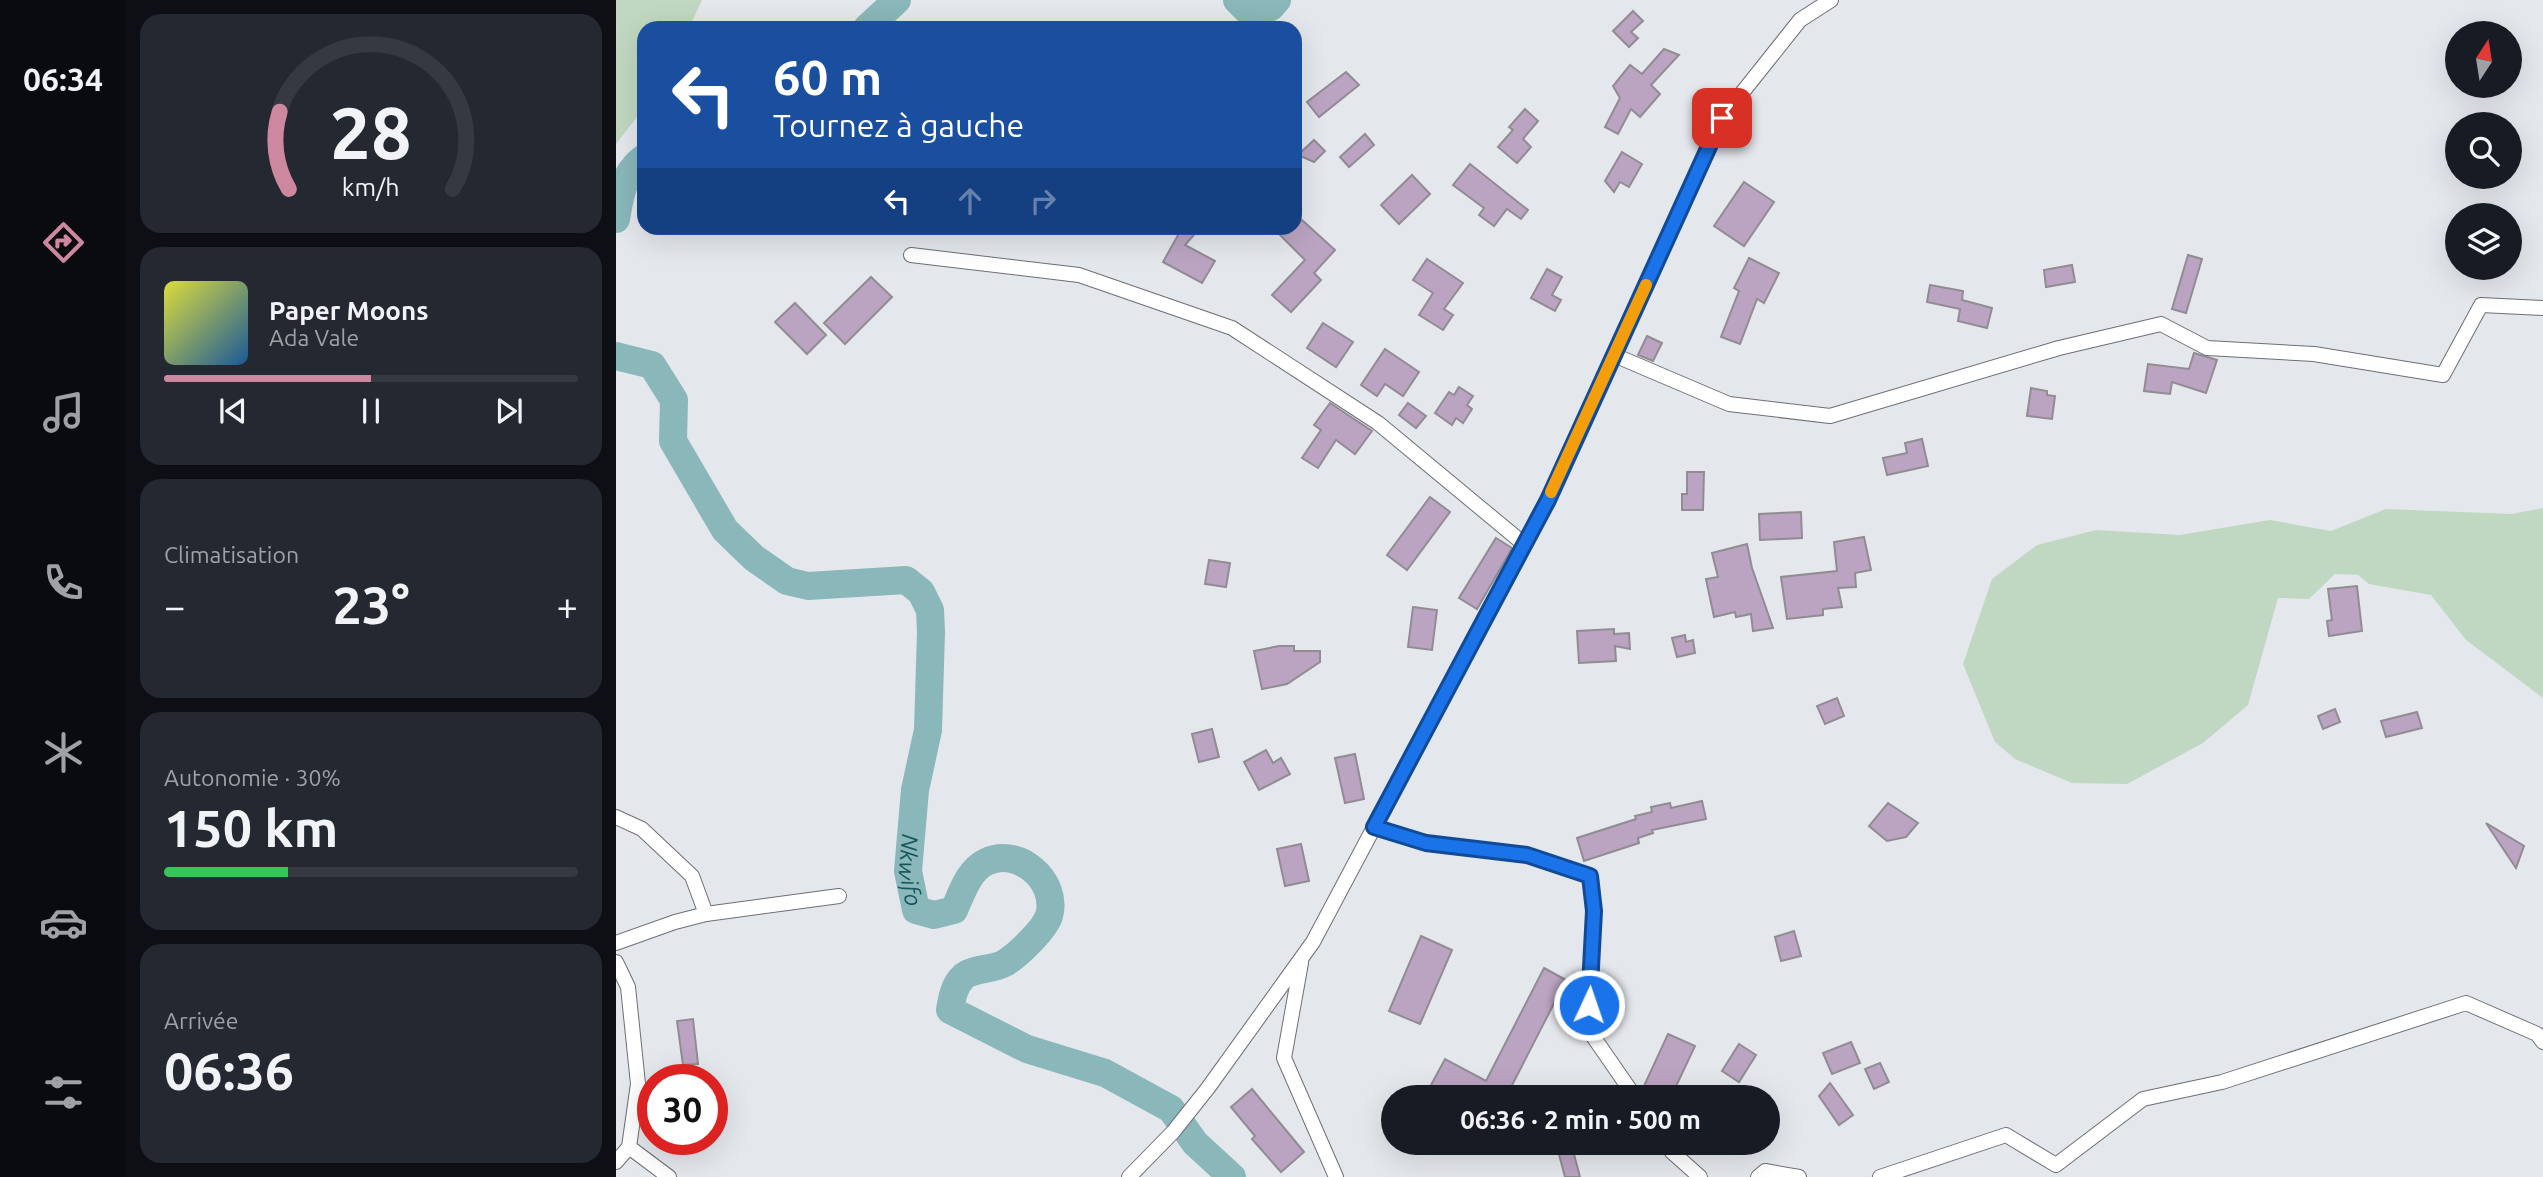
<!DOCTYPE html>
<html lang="fr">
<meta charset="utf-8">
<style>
:root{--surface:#171b24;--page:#242831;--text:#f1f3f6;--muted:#9ea1a6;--line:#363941;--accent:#cd879e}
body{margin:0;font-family:Ubuntu,sans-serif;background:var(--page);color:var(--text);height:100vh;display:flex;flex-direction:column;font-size:26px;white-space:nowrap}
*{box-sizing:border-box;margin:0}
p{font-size:23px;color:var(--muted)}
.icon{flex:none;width:38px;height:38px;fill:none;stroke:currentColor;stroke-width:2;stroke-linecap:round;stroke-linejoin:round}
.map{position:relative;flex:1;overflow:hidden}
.panel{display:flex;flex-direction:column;gap:14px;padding:14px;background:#0d0f14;width:490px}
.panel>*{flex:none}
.top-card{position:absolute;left:21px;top:21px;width:665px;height:214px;border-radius:21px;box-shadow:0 7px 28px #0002;background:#1a4fa0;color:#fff;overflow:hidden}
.needle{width:46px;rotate:12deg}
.tools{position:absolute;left:1829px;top:21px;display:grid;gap:14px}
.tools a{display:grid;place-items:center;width:77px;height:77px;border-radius:50%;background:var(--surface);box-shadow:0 7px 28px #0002;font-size:35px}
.speed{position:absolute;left:21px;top:1064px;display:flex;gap:14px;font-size:35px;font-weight:700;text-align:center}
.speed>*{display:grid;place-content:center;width:91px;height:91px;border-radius:50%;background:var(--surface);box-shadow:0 7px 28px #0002;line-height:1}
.speed .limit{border:10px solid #d22;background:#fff;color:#111}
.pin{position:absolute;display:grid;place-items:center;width:60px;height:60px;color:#fff;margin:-30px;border-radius:14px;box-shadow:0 4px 10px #0006}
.me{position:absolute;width:77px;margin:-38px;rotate:3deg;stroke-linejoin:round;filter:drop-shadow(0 0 5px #0008)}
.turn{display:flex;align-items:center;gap:24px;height:147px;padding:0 21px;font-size:32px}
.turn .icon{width:91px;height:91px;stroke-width:2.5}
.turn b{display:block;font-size:49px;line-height:60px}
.lanes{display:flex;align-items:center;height:66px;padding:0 21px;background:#0003;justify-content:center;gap:35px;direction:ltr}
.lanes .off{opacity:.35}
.big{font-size:52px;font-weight:700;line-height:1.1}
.panel .widget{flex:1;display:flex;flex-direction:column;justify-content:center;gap:10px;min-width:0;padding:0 24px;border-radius:21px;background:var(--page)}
.panel .dial{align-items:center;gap:0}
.dial svg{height:182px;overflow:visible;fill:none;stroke:var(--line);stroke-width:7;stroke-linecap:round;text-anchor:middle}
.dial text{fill:var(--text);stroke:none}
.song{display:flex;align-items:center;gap:21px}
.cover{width:84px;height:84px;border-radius:10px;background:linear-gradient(135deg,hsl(60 70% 55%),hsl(210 70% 35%))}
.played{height:7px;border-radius:4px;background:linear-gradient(90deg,var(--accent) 50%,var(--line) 50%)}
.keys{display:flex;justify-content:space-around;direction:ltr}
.heat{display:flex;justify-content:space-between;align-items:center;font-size:38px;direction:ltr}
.charge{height:10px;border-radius:5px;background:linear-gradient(90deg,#34c759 30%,var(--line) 0)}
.trip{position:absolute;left:765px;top:1085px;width:399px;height:70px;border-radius:35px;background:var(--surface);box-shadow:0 7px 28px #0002;font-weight:700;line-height:70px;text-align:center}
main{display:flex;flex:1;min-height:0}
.tabs{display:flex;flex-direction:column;width:126px;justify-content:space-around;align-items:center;background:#090b0e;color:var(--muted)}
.tabs .icon{width:49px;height:49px}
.tabs .selected{color:var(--accent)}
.tabs b{font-size:32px;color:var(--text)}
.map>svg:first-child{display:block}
</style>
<main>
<nav class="tabs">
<b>06:34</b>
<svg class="icon selected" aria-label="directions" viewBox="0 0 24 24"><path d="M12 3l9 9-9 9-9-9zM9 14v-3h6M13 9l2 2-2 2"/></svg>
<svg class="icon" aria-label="music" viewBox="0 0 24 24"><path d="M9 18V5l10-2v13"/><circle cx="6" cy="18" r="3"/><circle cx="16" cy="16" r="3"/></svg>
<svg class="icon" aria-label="phone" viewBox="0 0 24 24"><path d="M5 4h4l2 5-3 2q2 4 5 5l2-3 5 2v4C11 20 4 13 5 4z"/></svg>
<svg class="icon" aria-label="climate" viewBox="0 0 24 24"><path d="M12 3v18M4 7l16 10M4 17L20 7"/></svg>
<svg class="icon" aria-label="car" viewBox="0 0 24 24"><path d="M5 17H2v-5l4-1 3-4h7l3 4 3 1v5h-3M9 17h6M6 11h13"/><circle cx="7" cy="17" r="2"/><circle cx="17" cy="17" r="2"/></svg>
<svg class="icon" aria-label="filters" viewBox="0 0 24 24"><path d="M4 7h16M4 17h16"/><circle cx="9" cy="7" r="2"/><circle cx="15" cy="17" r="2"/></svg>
</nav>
<section class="panel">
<div class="widget dial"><svg viewBox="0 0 100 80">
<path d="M14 69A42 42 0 1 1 86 69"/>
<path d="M14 69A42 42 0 0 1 10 35" stroke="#cd879e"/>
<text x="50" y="56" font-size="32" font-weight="700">28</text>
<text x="50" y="72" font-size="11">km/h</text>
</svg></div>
<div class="widget">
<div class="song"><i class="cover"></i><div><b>Paper Moons</b><p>Ada Vale</p></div></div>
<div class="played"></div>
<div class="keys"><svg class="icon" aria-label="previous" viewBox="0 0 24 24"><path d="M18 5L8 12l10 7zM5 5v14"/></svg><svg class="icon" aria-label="pause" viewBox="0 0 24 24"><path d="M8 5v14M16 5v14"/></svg><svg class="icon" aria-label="next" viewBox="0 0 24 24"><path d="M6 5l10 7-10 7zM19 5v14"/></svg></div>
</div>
<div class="widget"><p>Climatisation</p>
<div class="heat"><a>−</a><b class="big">23°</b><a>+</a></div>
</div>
<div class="widget"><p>Autonomie · 30%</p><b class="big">150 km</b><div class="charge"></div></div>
<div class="widget"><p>Arrivée</p><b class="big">06:36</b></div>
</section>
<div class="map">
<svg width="1927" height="1177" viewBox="0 0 1927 1177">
<rect width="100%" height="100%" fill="#e4e7ec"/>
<!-- green -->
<g fill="#c0d8c1">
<path d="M 0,0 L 86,0 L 73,28 L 28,28 L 28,108 L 0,144 Z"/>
<path d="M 1927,508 L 1927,698 L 1850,640 L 1815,595 L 1753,584 L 1742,575 L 1719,574 L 1693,599 L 1662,598 L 1632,705 L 1587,743 L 1511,784 L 1456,783 L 1399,759 L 1379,742 L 1347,664 L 1376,579 L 1421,545 L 1480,530 L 1564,535 L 1654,520 L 1715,531 L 1770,509 L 1896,514 Z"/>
</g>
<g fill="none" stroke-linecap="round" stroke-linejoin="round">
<!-- river -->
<g stroke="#89b7ba" stroke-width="28">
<path d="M 621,0 L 636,15 L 655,7 L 661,0"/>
<path d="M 251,28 L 281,0"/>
<path d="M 0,219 C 4,195 7,174 28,158"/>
<path id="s1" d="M 0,356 L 36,365 L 58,400 L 57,441 L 109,530 L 138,558 L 171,581 L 192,586 L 290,580 L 305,592 L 314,610 L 315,632 L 312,730 L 299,790 L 292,871 L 300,910 L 318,915 L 338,910 C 346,893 352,871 370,862 C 402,846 443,881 433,916 C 428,930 402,955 389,963 C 377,970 358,968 348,976 C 338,985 336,998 334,1010 L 411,1049 L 489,1073 L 555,1109 L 579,1143 L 616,1177"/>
</g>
</g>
<!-- building -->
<g fill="#bba4c2" stroke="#908c91" stroke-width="2">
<path d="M 1017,11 L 1027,21 L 1015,32 L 1022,38 L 1013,47 L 997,31 Z"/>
<path d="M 1048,49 L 1063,55 L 1035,85 L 1044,94 L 1024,117 L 1015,109 L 1002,134 L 989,127 L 1004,98 L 997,86 L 1014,65 L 1026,74 Z"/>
<path d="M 730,72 L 743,85 L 703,117 L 691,102 Z"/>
<path d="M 909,109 L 922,121 L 907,139 L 915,147 L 901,163 L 882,147 L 897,130 L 893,127 Z"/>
<path d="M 749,134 L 758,145 L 733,167 L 724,157 Z"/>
<path d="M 698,140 L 709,151 L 698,162 L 682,155 Z"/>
<path d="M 1006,152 L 1026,164 L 1013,187 L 1004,182 L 998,192 L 989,181 Z"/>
<path d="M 854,164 L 912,210 L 905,219 L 891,209 L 878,226 L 863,215 L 868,208 L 837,185 Z"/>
<path d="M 796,175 L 814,194 L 783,224 L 765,205 Z"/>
<path d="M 1128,182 L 1158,202 L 1128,246 L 1098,226 Z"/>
<path d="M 686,220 L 719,250 L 698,273 L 705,280 L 675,312 L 656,295 L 689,260 L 657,228 L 679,228 Z"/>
<path d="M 566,228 L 584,228 L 569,245 L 599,261 L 586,283 L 547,262 Z"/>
<path d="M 1572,255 L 1586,259 L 1570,313 L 1556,309 Z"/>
<path d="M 1133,258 L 1163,273 L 1148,303 L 1141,299 L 1124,344 L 1105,337 L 1123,291 L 1118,288 Z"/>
<path d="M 811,259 L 847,283 L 828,309 L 837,315 L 827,330 L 803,315 L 817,293 L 797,280 Z"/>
<path d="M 1456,265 L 1459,282 L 1430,287 L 1428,270 Z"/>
<path d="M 931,269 L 946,277 L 936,295 L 945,300 L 939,311 L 915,298 Z"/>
<path d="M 255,277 L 276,297 L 229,344 L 208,323 Z"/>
<path d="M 1314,285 L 1347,291 L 1346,300 L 1376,308 L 1371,328 L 1342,321 L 1344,309 L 1311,302 Z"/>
<path d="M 179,303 L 210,335 L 191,354 L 159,322 Z"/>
<path d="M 707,323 L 737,342 L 720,367 L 691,348 Z"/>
<path d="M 1031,336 L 1046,343 L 1037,361 L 1022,355 Z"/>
<path d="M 769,349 L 803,372 L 787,396 L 769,384 L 761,396 L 745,385 Z"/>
<path d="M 1578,353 L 1601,360 L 1590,393 L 1556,382 L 1554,394 L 1528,391 L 1532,364 L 1573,369 Z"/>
<path d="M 843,387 L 857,396 L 851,405 L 856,409 L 847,423 L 840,418 L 836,425 L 819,413 L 833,392 L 838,395 Z"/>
<path d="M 1415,388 L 1431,391 L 1431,395 L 1439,396 L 1436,419 L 1411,416 Z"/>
<path d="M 714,403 L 756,431 L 739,454 L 720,440 L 702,468 L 686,458 L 705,430 L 698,425 Z"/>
<path d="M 792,403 L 810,416 L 800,428 L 783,415 Z"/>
<path d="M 1306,439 L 1312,466 L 1271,475 L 1267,458 L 1291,453 L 1289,443 Z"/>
<path d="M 1071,472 L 1088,472 L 1087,510 L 1066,510 L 1066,494 L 1071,494 Z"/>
<path d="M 814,497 L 834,512 L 791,570 L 771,555 Z"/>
<path d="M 1185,512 L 1186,538 L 1144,540 L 1143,514 Z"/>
<path d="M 1248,537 L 1255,570 L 1239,573 L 1240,587 L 1222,588 L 1226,607 L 1207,609 L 1207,615 L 1171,619 L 1165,577 L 1221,571 L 1218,542 Z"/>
<path d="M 880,538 L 896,548 L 861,609 L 843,598 Z"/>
<path d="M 1131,544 L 1136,568 L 1157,628 L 1137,631 L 1135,614 L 1120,617 L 1119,612 L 1098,617 L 1090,579 L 1102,577 L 1096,553 Z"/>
<path d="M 593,560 L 614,563 L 610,587 L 589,584 Z"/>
<path d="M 1741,586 L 1746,631 L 1713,636 L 1711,621 L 1716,620 L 1712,589 Z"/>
<path d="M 797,607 L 821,610 L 816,650 L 792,647 Z"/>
<path d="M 998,629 L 998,634 L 1013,633 L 1014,649 L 999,646 L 1000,661 L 963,663 L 961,631 Z"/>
<path d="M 1069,635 L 1070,642 L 1077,640 L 1079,653 L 1061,657 L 1056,638 Z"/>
<path d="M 663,646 L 678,646 L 678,651 L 704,651 L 704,662 L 671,684 L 646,689 L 638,651 Z"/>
<path d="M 1221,698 L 1228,716 L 1209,724 L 1201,706 Z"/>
<path d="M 1719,709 L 1724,722 L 1707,729 L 1702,716 Z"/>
<path d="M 1801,712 L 1806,728 L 1770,737 L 1765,721 Z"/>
<path d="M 596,729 L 603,757 L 583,762 L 576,734 Z"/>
<path d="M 650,750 L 657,763 L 665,758 L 674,774 L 643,790 L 628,762 Z"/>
<path d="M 739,754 L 748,799 L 729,803 L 719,758 Z"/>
<path d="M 1086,801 L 1090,819 L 1036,830 L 1037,833 L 1022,838 L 1023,843 L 968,861 L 961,838 L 1020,819 L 1019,816 L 1036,812 L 1035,807 L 1054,803 L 1055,808 Z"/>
<path d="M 1272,803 L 1302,823 L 1290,837 L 1271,841 L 1253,826 Z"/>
<path d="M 1870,823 L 1908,846 L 1900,868 Z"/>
<path d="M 685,844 L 693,881 L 669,886 L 661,849 Z"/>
<path d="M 1178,931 L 1185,956 L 1165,961 L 1159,937 Z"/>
<path d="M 805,936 L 836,950 L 804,1024 L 773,1011 Z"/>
<path d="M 928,968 L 950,980 L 890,1097 L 882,1097 L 866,1089 L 861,1097 L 841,1097 L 815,1085 L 829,1059 L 870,1081 Z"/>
<path d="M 77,1019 L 82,1064 L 67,1065 L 61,1021 Z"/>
<path d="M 1052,1034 L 1079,1046 L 1055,1097 L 1028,1086 Z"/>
<path d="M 1235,1042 L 1244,1063 L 1216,1074 L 1207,1053 Z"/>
<path d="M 1123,1044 L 1140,1055 L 1123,1082 L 1106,1071 Z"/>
<path d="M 1264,1063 L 1273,1082 L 1258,1089 L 1249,1069 Z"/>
<path d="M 1214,1083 L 1237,1115 L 1223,1125 L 1203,1096 Z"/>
<path d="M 636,1089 L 688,1152 L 665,1172 L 636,1139 L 639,1136 L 615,1107 Z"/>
<path d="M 940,1143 L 955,1143 L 964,1177 L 949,1177 Z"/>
</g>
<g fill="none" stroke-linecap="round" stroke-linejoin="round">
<!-- street casing -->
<g stroke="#6d6f74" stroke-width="16">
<g id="street">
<path d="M 295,255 L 463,275 L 616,328 L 762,423 L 908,544"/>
<path d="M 998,355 L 1113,404 L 1214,416 L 1443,348 L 1545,324 L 1591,348 L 1698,354 L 1827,375 L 1865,305 L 1927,308"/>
<path d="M 0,817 L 26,829 L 76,876 L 90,914"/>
<path d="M 758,827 L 810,843 L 911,855 L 974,876 L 978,911 L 972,1029 L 1019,1097"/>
<path d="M 0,943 L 59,922 L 90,914 L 223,896"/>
<path d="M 0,962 L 12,987 L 22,1084 L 13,1147 L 0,1162"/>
<path d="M 685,963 L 668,1058 L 720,1177"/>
<path d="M 1050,1143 L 1056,1152 L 1084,1177"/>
<path d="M 13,1147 L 53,1177"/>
<path d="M 513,1177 L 557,1132 L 592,1088 L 697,942 L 932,500 L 1106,118 L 1184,20 L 1215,0"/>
<path d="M 1142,1177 L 1149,1171 L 1183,1177"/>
<path d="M 1264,1177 L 1390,1135 L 1440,1165 L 1527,1099 L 1606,1082 L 1850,1003 L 1921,1034 L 1927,1042"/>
</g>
</g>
<!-- street -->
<use href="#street" stroke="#fff" stroke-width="14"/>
</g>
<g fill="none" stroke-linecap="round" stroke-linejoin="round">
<!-- route casing -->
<g stroke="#114b97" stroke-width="18">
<path id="route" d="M 973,1005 L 978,911 L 974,876 L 911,855 L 810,843 L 758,827 L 932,500 L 1106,118"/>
</g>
<!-- route -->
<use href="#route" stroke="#1a73e8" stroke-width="12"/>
<!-- slow -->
<path stroke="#f59e0b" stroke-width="12" d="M 935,492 L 1030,285"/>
</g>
<g text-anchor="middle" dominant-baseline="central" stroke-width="5" stroke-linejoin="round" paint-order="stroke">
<!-- water labels -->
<g font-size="23" font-style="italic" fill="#16575c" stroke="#f2f4f9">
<text stroke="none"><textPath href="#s1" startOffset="724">Nkwifo</textPath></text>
</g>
</g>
</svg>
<div class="tools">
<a><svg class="needle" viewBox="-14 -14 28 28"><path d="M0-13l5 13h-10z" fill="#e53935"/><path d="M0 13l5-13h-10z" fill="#9ea1a6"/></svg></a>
<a><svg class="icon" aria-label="search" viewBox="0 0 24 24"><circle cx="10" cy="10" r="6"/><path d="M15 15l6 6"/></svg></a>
<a><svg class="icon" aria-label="layers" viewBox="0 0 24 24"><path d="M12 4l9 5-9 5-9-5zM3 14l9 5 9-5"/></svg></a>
</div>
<div class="speed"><div class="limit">30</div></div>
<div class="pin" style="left:1106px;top:118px;background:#d93025"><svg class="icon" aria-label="arrive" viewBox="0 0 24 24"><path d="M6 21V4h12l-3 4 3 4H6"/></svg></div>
<svg class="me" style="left:973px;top:1005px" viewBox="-20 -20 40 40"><circle r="17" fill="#1a73e8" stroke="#fff" stroke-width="3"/><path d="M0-11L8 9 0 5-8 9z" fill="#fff"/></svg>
<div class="trip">06:36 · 2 min · 500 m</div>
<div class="top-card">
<div class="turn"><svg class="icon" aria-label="left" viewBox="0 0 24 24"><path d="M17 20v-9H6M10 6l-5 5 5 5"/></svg><div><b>60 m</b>Tournez à gauche</div></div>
<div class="lanes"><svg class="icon" aria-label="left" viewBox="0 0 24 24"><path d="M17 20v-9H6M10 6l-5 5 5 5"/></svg><svg class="icon off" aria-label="ahead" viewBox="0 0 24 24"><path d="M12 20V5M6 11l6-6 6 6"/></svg><svg class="icon off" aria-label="right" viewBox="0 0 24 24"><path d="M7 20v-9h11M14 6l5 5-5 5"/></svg></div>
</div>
</div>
</main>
